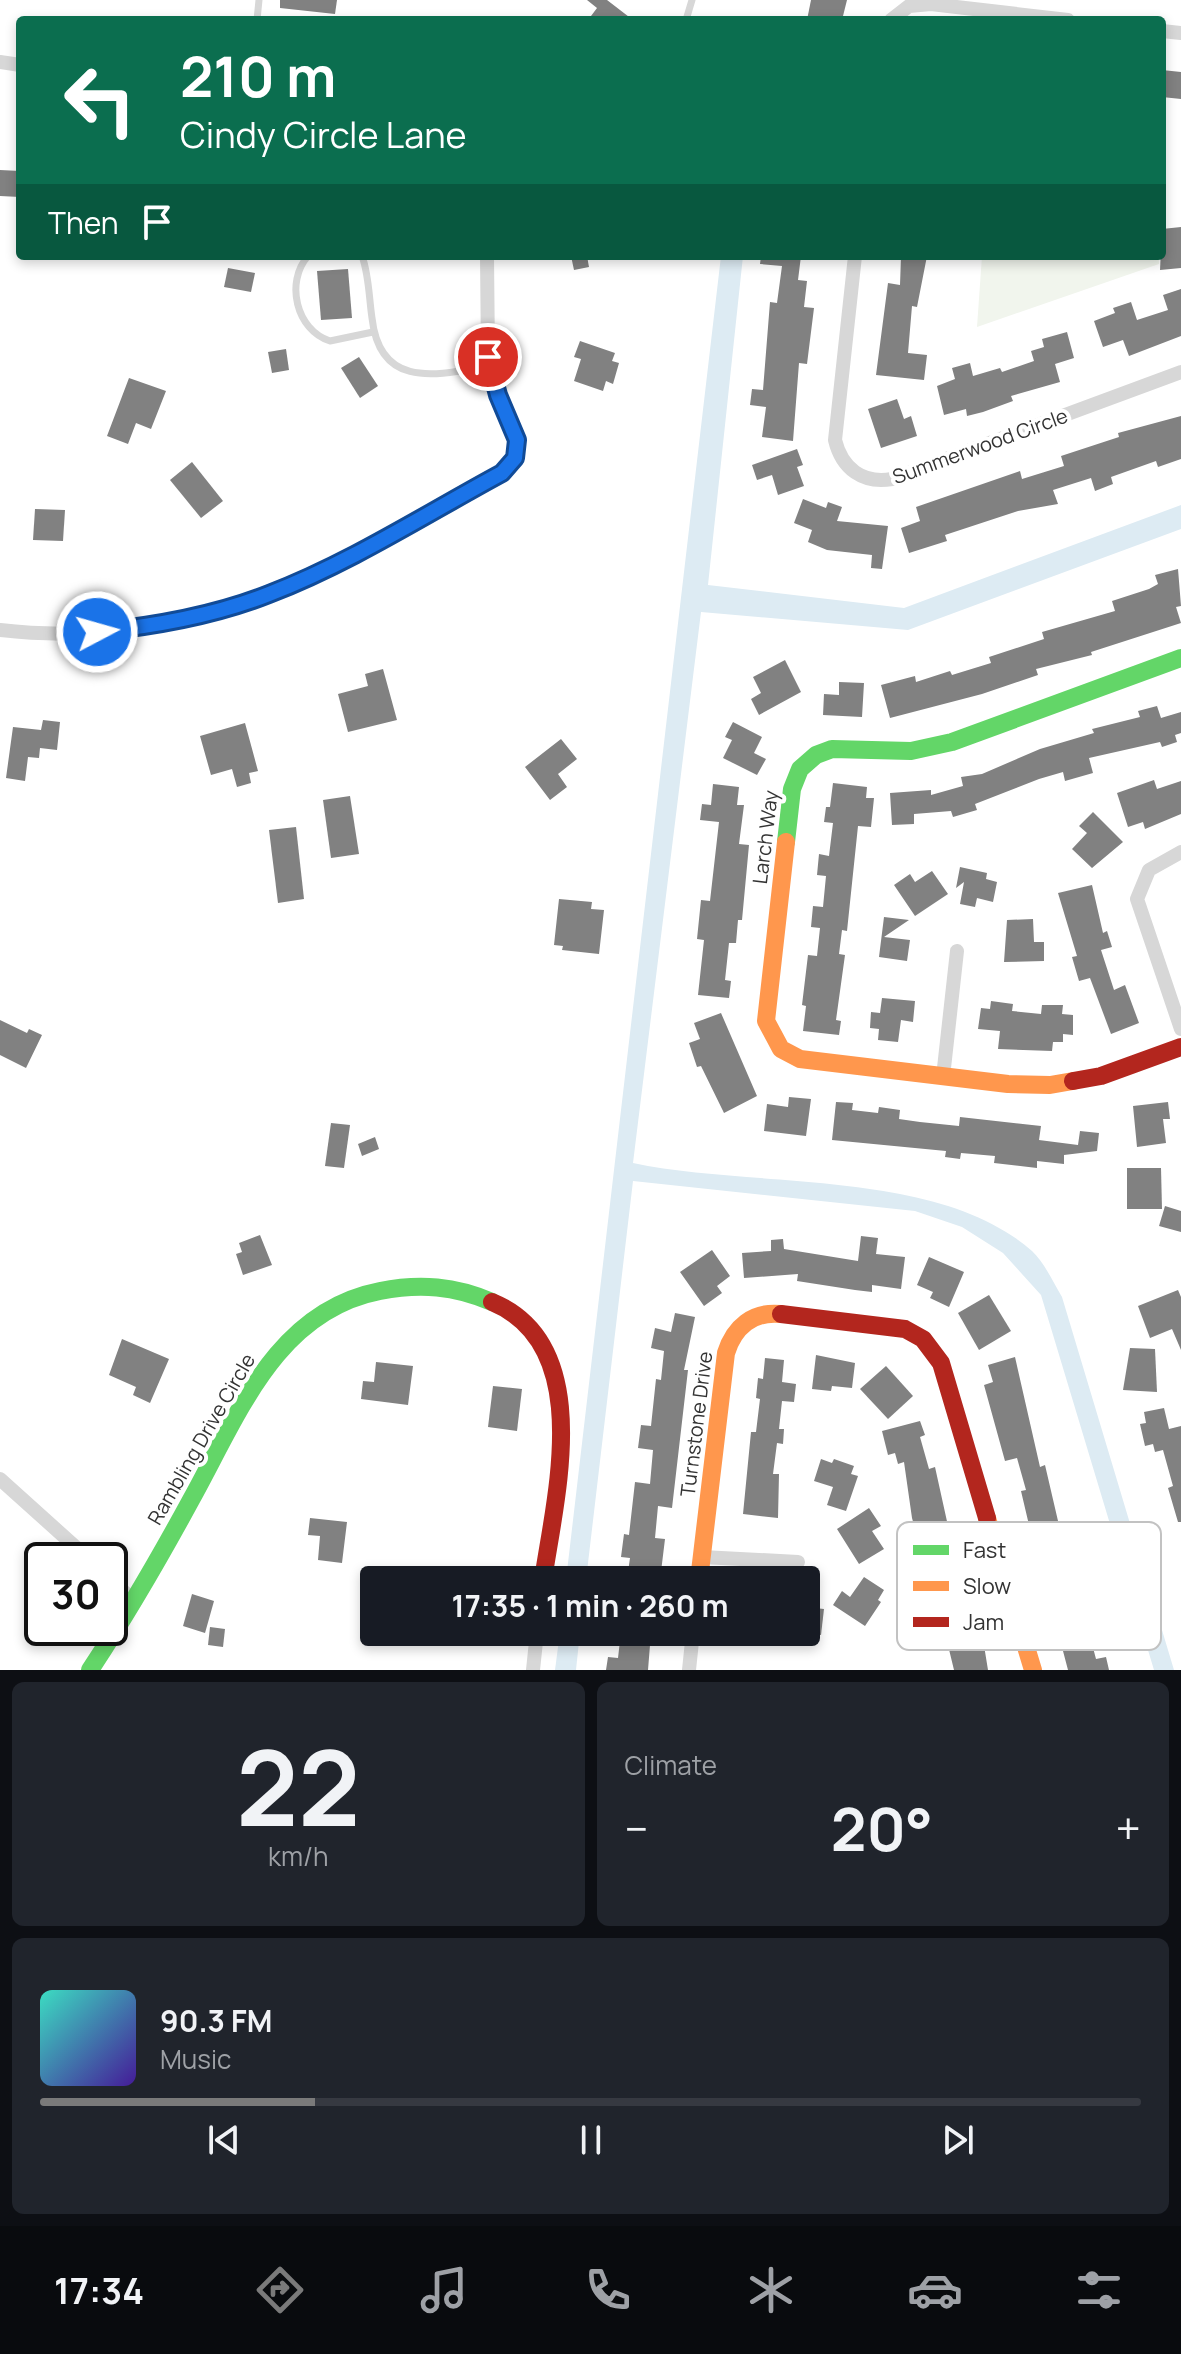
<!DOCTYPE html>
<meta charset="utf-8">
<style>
:root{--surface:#171b24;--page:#20242c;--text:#f1f3f6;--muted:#9ea1a6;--line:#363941;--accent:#7a7a7a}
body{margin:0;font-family:Manrope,sans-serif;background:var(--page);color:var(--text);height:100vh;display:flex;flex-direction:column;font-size:30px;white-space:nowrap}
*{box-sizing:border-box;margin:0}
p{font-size:26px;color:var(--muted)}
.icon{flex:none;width:44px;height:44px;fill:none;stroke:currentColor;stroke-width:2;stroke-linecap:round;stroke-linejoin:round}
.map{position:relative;height:1670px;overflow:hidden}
.side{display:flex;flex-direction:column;gap:12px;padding:12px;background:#0d0f14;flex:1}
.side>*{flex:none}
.top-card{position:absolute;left:16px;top:16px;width:1150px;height:244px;border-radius:8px;box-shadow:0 4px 12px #0003;background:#0b6e4f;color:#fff;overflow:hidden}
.speed{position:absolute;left:24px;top:1542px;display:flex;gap:16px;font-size:40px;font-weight:700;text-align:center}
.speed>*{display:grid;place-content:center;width:104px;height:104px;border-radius:50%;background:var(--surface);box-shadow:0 4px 12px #0003;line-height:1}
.speed .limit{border:4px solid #111;border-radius:12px;background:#fff;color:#111}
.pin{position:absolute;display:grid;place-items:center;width:68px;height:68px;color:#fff;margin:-34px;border:4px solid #fff;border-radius:50%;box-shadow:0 2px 8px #0007}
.me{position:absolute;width:88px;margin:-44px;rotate:84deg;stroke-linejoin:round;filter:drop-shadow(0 0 6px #0008)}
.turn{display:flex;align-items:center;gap:28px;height:168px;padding:0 32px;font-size:36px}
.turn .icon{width:104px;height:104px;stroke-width:2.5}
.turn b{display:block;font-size:56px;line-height:68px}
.then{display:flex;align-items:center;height:76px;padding:0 32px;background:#0003;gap:16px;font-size:30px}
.big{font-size:60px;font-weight:700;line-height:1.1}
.side .widget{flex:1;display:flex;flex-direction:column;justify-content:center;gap:12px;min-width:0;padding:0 28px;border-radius:12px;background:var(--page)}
.side .dial{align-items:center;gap:0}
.dial b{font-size:104px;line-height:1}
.song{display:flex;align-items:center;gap:24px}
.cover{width:96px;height:96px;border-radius:12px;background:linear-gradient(135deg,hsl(170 70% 55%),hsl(260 70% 35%))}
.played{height:8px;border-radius:4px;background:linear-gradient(90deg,var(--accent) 25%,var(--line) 25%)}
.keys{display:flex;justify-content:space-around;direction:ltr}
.heat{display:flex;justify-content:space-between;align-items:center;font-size:44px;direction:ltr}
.side .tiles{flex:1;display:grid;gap:12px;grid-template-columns:1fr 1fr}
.widget:last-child{grid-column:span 2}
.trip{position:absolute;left:360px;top:1566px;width:460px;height:80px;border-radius:8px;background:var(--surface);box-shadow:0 4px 12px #0003;font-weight:700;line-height:80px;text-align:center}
.tabs{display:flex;height:128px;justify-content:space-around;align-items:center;background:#090b0e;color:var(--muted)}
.tabs .icon{width:56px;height:56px}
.tabs .current{color:var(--accent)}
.tabs b{font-size:36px;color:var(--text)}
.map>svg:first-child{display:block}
</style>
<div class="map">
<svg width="1181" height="1670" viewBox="0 0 1181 1670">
<rect width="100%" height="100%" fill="#fff"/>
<!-- green -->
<path fill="#f1f5ed" d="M 982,256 L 1159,256 L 1159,264 L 977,327 Z"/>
<!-- water -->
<g fill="#ddebf3">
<path d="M 721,256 L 743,256 L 708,585 L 904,608 L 1181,505 L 1181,529 L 908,630 L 701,612 L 633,1163 C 754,1189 937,1167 1032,1251 C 1044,1262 1053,1282 1062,1297 L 1174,1670 L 1154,1670 L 1041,1295 L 1003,1253 L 962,1227 L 915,1211 L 633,1181 L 586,1580 L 566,1580 Z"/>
<path d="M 560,1632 L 580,1632 L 576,1670 L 555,1670 Z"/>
</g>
<!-- building -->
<g fill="#818181">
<path d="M 280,0 L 337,0 L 335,14 L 280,8 Z"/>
<path d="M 587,0 L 607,0 L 633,20 L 588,20 L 597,8 Z"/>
<path d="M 811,0 L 847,0 L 842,20 L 807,20 Z"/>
<path d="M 1162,70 L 1181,72 L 1181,99 L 1162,97 Z"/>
<path d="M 0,170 L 20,171 L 20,197 L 0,196 Z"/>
<path d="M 1181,227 L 1181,268 L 1160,270 L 1162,229 Z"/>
<path d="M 571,256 L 587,256 L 589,267 L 574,270 Z"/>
<path d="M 761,256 L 801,256 L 798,280 L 807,281 L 804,307 L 814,308 L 807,364 L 799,363 L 793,441 L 762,437 L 766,407 L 750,405 L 752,389 L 763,390 L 770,302 L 777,303 L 782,266 L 760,264 Z"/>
<path d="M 901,256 L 927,256 L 917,307 L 912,306 L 908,353 L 927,355 L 924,380 L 876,375 L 888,283 L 900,285 Z"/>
<path d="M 228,268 L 255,273 L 251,292 L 224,287 Z"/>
<path d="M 348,269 L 352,318 L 321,320 L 317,271 Z"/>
<path d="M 1181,289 L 1181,336 L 1129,356 L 1123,340 L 1103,347 L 1094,321 L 1115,313 L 1113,308 L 1131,302 L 1137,320 L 1168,310 L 1163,295 Z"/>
<path d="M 1067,332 L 1074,358 L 1055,364 L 1060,382 L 1011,396 L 1013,401 L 983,412 L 967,416 L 966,409 L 944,415 L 937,386 L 955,379 L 952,368 L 970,363 L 973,376 L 1000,368 L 1002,372 L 1034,361 L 1031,351 L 1044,347 L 1042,339 Z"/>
<path d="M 580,341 L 615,353 L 612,361 L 619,363 L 613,384 L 606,381 L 603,391 L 574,381 L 581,359 L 574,357 Z"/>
<path d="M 286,349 L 289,370 L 272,373 L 268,352 Z"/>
<path d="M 359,357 L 378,386 L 360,398 L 341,368 Z"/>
<path d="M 129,378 L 166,391 L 151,429 L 136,423 L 128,444 L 107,436 Z"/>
<path d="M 897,399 L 904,419 L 911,416 L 917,436 L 881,448 L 868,409 Z"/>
<path d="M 1181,416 L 1181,459 L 1158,467 L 1156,461 L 1111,477 L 1113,484 L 1095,491 L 1091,478 L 1053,490 L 1058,504 L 1018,511 L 945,535 L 947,541 L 909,553 L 901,528 L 920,521 L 916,507 L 1020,471 L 1022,479 L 1064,466 L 1061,456 L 1119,437 L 1118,433 Z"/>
<path d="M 797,449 L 803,465 L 797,467 L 804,486 L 778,495 L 772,475 L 757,480 L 752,465 Z"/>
<path d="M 192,462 L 223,501 L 201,518 L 170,480 Z"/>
<path d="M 803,499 L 826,508 L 828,502 L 842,507 L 837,521 L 888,526 L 882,569 L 871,568 L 872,555 L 827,550 L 808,542 L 812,530 L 794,523 Z"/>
<path d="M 35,509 L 65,510 L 63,541 L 33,540 Z"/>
<path d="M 1178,569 L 1181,606 L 1176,607 L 1181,623 L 1091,652 L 1092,655 L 1036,669 L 1038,675 L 982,694 L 890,718 L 881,685 L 915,676 L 916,682 L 950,671 L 952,675 L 991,663 L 989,657 L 1044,639 L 1042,632 L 1115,611 L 1112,601 L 1149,589 L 1158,584 L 1155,575 Z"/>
<path d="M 785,660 L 801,692 L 759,715 L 751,699 L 761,693 L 753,677 Z"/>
<path d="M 383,669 L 397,720 L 348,732 L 338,694 L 368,686 L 365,674 Z"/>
<path d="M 839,682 L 864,683 L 862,717 L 823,715 L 824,694 L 839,695 Z"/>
<path d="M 1157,706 L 1161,718 L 1181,712 L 1181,733 L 1175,735 L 1177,742 L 1162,747 L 1160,742 L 1089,758 L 1093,773 L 1065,781 L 1063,772 L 1039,779 L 975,804 L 977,810 L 953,817 L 951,811 L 914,814 L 914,824 L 892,825 L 890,793 L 931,790 L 931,795 L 963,786 L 961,777 L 982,774 L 1040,749 L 1094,733 L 1092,729 L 1140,717 L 1138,711 Z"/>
<path d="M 43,720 L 60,722 L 57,750 L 40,748 L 39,758 L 28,757 L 25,781 L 6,778 L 13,727 L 41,730 Z"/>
<path d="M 733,722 L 762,737 L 754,753 L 766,759 L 757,775 L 723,758 L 732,740 L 725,737 Z"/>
<path d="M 245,723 L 258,771 L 249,773 L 251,783 L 237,787 L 232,769 L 211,775 L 200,736 Z"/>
<path d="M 561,739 L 577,759 L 558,774 L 567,787 L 550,800 L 525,767 Z"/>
<path d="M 1154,780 L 1157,789 L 1181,781 L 1181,814 L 1145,829 L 1143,822 L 1128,827 L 1117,793 Z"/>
<path d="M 833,783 L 867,787 L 866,798 L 874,798 L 871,827 L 858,826 L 847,931 L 842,930 L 839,954 L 845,955 L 836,1020 L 841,1021 L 839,1035 L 803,1031 L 806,1006 L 802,1005 L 808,955 L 817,956 L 820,928 L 811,927 L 813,906 L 823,907 L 826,876 L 817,875 L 819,854 L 829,856 L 833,823 L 824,822 L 826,807 L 830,807 Z"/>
<path d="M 713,784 L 739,787 L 737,805 L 744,805 L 739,844 L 749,845 L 742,920 L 738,920 L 736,943 L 729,943 L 725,980 L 731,981 L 729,998 L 698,995 L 704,940 L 697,939 L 701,900 L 710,901 L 719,822 L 700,820 L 702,804 L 711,805 Z"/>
<path d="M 350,796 L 359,854 L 331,858 L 323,800 Z"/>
<path d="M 1093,812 L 1123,842 L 1092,868 L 1072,849 L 1087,833 L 1079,826 Z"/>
<path d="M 296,827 L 304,899 L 278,903 L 269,830 Z"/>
<path d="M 960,867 L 987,873 L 986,879 L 997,882 L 993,902 L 977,898 L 975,907 L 960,904 L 964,882 L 956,888 Z"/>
<path d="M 932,871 L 948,894 L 915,916 L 894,885 L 910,874 L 915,882 Z"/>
<path d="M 1092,885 L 1103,933 L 1107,931 L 1112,947 L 1101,950 L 1114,990 L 1125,985 L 1139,1023 L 1111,1034 L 1090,978 L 1079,981 L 1072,957 L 1077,956 L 1058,893 Z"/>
<path d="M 559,899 L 592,902 L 591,909 L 604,910 L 599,954 L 562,950 L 563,946 L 554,945 Z"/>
<path d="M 884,917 L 909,920 L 884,937 L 910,940 L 907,961 L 879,957 Z"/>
<path d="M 1033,919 L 1034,942 L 1044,942 L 1044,961 L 1004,962 L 1007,920 Z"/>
<path d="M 882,998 L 915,1001 L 913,1022 L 901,1020 L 898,1042 L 878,1040 L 879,1029 L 870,1028 L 871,1012 L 880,1013 Z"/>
<path d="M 991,1001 L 1013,1004 L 1012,1011 L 1041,1014 L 1042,1005 L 1063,1005 L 1062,1014 L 1073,1015 L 1073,1035 L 1063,1034 L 1063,1042 L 1053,1042 L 1052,1051 L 998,1049 L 1000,1031 L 978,1029 L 981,1008 L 990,1009 Z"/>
<path d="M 721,1013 L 757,1096 L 724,1113 L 701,1066 L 697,1067 L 689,1043 L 700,1039 L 694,1023 Z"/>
<path d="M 0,1020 L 27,1033 L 29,1029 L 42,1035 L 26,1068 L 0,1055 Z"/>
<path d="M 789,1097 L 811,1099 L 806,1136 L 764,1131 L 767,1104 L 788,1107 Z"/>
<path d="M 836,1102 L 853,1103 L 852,1110 L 878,1113 L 879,1107 L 900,1110 L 899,1119 L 920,1122 L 959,1126 L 960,1117 L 1041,1126 L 1039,1140 L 1078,1145 L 1080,1131 L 1099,1133 L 1097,1151 L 1064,1155 L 1064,1164 L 1037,1161 L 1037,1168 L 994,1163 L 995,1156 L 961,1153 L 960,1159 L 945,1157 L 946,1151 L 832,1140 Z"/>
<path d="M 1168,1102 L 1170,1119 L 1163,1119 L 1166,1143 L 1137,1147 L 1133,1106 Z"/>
<path d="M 331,1123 L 350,1125 L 344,1168 L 325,1166 Z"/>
<path d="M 375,1137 L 379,1149 L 362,1156 L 358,1144 Z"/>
<path d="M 1127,1168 L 1161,1168 L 1162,1209 L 1127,1209 Z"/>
<path d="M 1165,1206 L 1181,1211 L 1181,1232 L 1159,1226 Z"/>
<path d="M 260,1235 L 272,1265 L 243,1275 L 236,1254 L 242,1252 L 239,1243 Z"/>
<path d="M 861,1236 L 878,1238 L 876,1254 L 905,1257 L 901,1289 L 872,1285 L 872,1292 L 855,1290 L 797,1281 L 798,1274 L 744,1278 L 742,1253 L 771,1251 L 771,1240 L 783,1239 L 784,1249 L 858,1261 Z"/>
<path d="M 712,1250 L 730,1276 L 717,1286 L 722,1293 L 704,1306 L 680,1272 Z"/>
<path d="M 929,1257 L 964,1272 L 949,1307 L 930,1298 L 933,1292 L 917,1285 Z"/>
<path d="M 1178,1290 L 1181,1297 L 1181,1350 L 1172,1329 L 1150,1338 L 1138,1306 Z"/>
<path d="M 989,1295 L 1011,1331 L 979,1350 L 958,1313 Z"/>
<path d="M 675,1313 L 695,1317 L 684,1370 L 688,1370 L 672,1508 L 658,1506 L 655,1538 L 665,1539 L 660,1580 L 627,1579 L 630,1558 L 621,1557 L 624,1534 L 629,1535 L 635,1482 L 650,1484 L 653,1450 L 638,1448 L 641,1425 L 651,1426 L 656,1379 L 661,1380 L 664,1351 L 651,1348 L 655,1328 L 671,1332 Z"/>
<path d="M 122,1339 L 169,1359 L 150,1403 L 133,1395 L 136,1387 L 109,1375 Z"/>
<path d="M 1130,1348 L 1155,1349 L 1157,1392 L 1123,1390 Z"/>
<path d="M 816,1355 L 855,1363 L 852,1388 L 832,1386 L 831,1391 L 812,1389 Z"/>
<path d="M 1015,1357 L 1040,1467 L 1045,1465 L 1065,1551 L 1083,1546 L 1096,1622 L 1087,1625 L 1096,1659 L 1106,1657 L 1109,1670 L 1068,1670 L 1063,1651 L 1071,1649 L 1051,1574 L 1047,1575 L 1043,1557 L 1037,1559 L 1021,1491 L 1026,1490 L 1017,1458 L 1005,1461 L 984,1385 L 993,1382 L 988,1365 Z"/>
<path d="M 765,1358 L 784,1360 L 782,1382 L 796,1384 L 794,1402 L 782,1401 L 779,1429 L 784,1429 L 783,1444 L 777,1443 L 773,1474 L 779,1474 L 778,1518 L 743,1514 L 751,1432 L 756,1432 L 760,1399 L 756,1398 L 758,1378 L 763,1379 Z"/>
<path d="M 376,1362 L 413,1366 L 408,1405 L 361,1399 L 363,1381 L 374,1382 Z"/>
<path d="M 886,1366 L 913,1396 L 888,1419 L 860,1389 Z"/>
<path d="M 493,1386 L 522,1389 L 517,1431 L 488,1427 Z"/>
<path d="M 1164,1408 L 1169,1429 L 1181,1426 L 1181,1522 L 1178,1522 L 1168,1488 L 1173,1486 L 1163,1450 L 1155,1452 L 1153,1444 L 1145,1446 L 1140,1424 L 1146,1423 L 1144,1412 Z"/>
<path d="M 920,1421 L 925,1435 L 920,1437 L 929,1469 L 935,1467 L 952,1544 L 957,1543 L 966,1593 L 972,1591 L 980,1621 L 988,1670 L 954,1670 L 929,1567 L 926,1568 L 912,1518 L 904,1462 L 898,1464 L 895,1453 L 888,1455 L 882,1431 Z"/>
<path d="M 821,1459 L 832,1463 L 834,1459 L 854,1466 L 851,1474 L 858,1476 L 846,1511 L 827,1505 L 833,1487 L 814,1481 Z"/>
<path d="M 869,1508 L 881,1526 L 872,1531 L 884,1549 L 859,1564 L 837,1529 Z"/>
<path d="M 310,1518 L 347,1522 L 342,1563 L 318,1560 L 320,1536 L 308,1535 Z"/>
<path d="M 864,1577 L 884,1590 L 878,1600 L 881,1602 L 865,1626 L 833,1605 L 842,1591 L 850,1597 Z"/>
<path d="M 192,1594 L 214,1601 L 205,1633 L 183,1626 Z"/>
<path d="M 806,1607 L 824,1609 L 821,1635 L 806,1633 Z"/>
<path d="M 210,1627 L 225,1629 L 223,1647 L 208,1645 Z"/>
<path d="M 621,1632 L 658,1632 L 657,1646 L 650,1645 L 648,1670 L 606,1670 L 608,1657 L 618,1658 Z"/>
</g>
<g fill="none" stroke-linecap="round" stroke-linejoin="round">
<!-- lane -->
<g stroke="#d7d7d7" stroke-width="7">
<path d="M 257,20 L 259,0"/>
<path d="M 686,20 L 692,0"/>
<path d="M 308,256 C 285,282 296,330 330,341 L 373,332"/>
<path d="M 362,256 C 369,275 369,298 372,318 C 380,390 437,375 490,366"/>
</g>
<!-- street -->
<g stroke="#d7d7d7" stroke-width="14">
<path d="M 891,20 L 909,6 L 931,4 L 1068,20"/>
<path d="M 1162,31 L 1181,33"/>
<path d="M 0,62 L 20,65"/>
<path d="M 855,256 L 835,440 C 842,469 863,484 892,479 L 1181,372"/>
<path d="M 0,630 C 196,653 338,563 502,473 L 515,458 L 517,440 L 498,395 L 488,357 L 487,256"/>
<path d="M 1181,852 L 1149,870 L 1137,899 L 1181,1029"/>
<path d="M 943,1077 L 957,951"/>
<path d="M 0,1479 L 90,1560"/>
<path d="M 702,1557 L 798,1562"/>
<path d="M 110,1579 L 135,1602"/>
<path d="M 533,1670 L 537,1632"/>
<path d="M 689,1670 L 693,1632"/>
</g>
<!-- fast -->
<g stroke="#63d668" stroke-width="18">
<path d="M 786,842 L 792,789 L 800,769 L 816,755 L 832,749 L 911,751 L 952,742 L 1181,658"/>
<path d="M 90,1670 C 127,1614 160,1557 192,1498 C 238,1415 276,1311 380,1291 C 420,1283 455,1286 492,1302"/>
</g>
<!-- slow -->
<g stroke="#ff974d" stroke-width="18">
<path d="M 786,842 L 766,1021 L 781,1049 L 800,1059 L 1008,1084 L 1050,1085 L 1073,1081"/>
<path d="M 987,1518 L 1033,1670"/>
<path d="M 699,1580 L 726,1353 C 734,1327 753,1311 781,1314"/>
</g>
<!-- jam -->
<g stroke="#b3261e" stroke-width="18">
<path d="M 1073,1081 L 1101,1076 L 1181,1047"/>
<path d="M 492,1302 C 596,1345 555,1497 543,1580"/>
<path d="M 781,1314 L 905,1329 L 923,1339 L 941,1363 L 987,1518"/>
</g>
</g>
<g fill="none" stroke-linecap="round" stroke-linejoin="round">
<!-- route casing -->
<g stroke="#114b97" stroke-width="20">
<path id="route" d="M 97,632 C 156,626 214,616 269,594 C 350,563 426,514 502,473 L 515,458 L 517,440 L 498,395 L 488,357"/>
</g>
<!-- route -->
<use href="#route" stroke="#1a73e8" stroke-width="14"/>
</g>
<g text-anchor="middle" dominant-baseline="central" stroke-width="8" stroke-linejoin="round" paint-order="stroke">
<!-- street labels -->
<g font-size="20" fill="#333" stroke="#fff">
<text transform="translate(980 446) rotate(-20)">Summerwood Circle</text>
<text transform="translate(765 837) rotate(-83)">Larch Way</text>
<text transform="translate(696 1424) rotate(-83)">Turnstone Drive</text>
<text transform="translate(201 1439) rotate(-60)">Rambling Drive Circle</text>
</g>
</g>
<!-- legend -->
<rect x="897" y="1522" width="264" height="128" rx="12" fill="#fff" stroke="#c2c2c2" stroke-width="2"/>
<rect x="913" y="1545" width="36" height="10" fill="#63d668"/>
<rect x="913" y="1581" width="36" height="10" fill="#ff974d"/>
<rect x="913" y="1617" width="36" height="10" fill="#b3261e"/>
<g font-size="22" fill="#333">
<text x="963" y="1558">Fast</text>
<text x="963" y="1594">Slow</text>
<text x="963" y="1630">Jam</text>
</g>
</svg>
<div class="speed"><div class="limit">30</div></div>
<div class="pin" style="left:488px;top:357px;background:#d93025"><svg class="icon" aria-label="arrive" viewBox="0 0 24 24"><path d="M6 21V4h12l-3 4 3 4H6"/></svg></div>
<svg class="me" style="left:97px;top:632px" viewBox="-20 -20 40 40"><circle r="17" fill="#1a73e8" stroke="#fff" stroke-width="3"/><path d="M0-11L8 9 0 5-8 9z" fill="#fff"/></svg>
<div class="trip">17:35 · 1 min · 260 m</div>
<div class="top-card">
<div class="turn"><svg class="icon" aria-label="left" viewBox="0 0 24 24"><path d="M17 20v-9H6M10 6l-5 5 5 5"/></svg><div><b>210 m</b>Cindy Circle Lane</div></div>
<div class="then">Then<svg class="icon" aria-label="arrive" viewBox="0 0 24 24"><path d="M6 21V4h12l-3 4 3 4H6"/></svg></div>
</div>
</div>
<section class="side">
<div class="tiles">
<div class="widget dial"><b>22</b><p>km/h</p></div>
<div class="widget"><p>Climate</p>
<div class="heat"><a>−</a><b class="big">20°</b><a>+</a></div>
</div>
<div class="widget">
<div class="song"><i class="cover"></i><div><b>90.3 FM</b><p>Music</p></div></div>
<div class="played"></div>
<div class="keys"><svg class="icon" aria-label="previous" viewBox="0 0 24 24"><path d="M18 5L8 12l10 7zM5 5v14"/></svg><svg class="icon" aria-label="pause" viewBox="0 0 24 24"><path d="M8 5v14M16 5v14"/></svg><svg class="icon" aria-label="next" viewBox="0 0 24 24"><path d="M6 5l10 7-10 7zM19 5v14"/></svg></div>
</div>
</div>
</section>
<nav class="tabs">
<b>17:34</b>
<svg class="icon current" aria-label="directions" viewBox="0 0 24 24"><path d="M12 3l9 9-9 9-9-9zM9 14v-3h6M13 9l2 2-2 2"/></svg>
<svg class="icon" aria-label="music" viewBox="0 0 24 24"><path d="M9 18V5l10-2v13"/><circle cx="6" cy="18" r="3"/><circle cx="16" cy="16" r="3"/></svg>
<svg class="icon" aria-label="phone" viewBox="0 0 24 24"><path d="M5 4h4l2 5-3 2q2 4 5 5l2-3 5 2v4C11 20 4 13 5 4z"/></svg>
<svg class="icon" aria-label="climate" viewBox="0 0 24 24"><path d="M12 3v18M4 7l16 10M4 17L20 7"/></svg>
<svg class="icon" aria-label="car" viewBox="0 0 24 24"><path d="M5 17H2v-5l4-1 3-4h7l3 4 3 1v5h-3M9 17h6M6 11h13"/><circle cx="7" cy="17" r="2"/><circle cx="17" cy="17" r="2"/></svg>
<svg class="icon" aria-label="filters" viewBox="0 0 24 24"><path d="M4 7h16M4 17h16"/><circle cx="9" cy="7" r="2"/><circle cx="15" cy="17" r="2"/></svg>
</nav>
